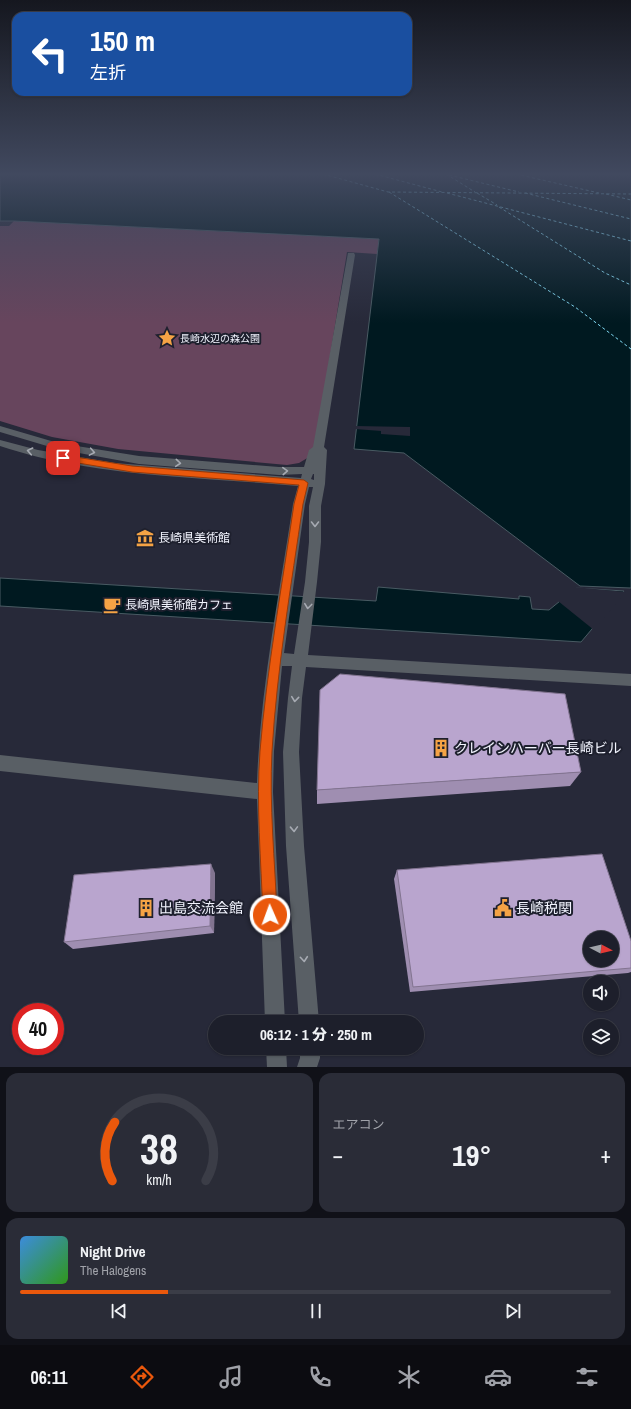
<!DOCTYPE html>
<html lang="ja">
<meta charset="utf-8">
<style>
:root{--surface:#1d1f2b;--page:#2a2c37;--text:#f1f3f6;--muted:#a0a2a9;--line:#3b3d47;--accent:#ea580c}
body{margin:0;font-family:"Archivo Narrow","Noto Sans JP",sans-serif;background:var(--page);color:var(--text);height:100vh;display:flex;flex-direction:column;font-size:15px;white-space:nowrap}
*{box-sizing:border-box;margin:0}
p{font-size:13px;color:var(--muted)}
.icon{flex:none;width:22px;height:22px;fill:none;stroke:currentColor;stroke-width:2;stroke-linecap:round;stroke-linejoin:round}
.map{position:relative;height:1067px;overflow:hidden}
.panel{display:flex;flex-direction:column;gap:6px;padding:6px;background:#101118;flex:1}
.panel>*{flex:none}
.hud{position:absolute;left:12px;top:12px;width:400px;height:84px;border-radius:12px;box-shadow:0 1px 3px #0004,0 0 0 1px var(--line);background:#1a4fa0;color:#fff;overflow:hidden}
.needle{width:26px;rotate:97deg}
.tools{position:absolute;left:583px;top:931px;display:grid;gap:8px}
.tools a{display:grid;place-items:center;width:36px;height:36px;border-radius:50%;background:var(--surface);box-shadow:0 1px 3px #0004,0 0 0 1px var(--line);font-size:20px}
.speed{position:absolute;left:12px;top:1003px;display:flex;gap:8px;font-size:20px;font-weight:700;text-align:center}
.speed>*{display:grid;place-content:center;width:52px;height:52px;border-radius:50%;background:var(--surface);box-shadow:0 1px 3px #0004,0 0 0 1px var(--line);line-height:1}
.speed .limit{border:6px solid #d22;background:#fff;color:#111}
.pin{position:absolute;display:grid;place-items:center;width:34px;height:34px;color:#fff;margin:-17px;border-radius:8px;box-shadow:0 2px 6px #0006}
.me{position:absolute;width:44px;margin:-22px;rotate:358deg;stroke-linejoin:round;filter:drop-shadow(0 0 3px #0008)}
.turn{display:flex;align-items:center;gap:14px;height:84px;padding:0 12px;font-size:18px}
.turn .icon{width:52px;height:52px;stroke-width:2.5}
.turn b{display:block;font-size:28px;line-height:34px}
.big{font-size:30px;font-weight:800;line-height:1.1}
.panel .tile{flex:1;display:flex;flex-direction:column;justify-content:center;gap:6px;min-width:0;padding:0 14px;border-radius:12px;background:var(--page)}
.panel .dial{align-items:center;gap:0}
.dial svg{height:104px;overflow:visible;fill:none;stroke:var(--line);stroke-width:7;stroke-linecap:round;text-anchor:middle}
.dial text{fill:var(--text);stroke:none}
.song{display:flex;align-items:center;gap:12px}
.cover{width:48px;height:48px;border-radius:6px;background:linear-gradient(135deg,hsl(210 70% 55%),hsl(110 70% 35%))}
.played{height:4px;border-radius:2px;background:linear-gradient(90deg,var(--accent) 25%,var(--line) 25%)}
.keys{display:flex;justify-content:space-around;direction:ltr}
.heat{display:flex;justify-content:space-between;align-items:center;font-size:22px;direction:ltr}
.panel .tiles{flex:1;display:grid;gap:6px;grid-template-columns:1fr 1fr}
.tile:last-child{grid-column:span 2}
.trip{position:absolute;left:208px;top:1015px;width:216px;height:40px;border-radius:20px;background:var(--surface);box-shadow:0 1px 3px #0004,0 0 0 1px var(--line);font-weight:800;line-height:40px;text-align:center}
.menu{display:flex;height:64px;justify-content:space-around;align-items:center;background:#0c0c11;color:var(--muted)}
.menu .icon{width:28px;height:28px}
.menu .on{color:var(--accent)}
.menu b{font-size:18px;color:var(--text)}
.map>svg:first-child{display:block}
</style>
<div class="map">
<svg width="631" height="1067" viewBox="0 0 631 1067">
<rect width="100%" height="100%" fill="#272939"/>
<!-- green -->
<path fill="#67455d" d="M 14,221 L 379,239 L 377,254 L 347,252 L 314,454 L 299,463 L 287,465 L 118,449 L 52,437 L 0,421 L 0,226 L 9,226 Z"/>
<!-- water -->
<g fill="#001920" stroke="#495b63">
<path d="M 0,174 L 631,174 L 631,588 L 580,586 L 404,453 L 354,449 L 379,239 L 14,221 L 0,221 Z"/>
<path d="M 0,578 L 376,601 L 378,587 L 519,599 L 519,596 L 530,597 L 532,609 L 549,610 L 576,588 L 624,591 L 581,642 L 0,606 Z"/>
</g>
<!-- pier -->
<g fill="#272939">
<path d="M 355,426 L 410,427 L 410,436 L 381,434 L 381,431 L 355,429 Z"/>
<path d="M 574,587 L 626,592 L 594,630 L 558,601 Z"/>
</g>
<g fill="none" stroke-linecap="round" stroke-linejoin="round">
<!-- ferry -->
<g stroke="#84def8" stroke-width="1" stroke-dasharray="3 2.5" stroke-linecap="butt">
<path d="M 323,174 L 388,192 L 631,194"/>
<path d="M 375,174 L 442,192"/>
<path d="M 446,174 L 475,192"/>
<path d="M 516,174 L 599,193"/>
<path d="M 449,175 L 519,192"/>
<path d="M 389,192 L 575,307 L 631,349"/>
<path d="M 447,193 L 631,241"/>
<path d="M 477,193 L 497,205"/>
<path d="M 525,193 L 631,219"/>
<path d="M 606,194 L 631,200"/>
<path d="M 499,207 L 605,273 L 631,285"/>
</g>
<!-- minor -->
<g fill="#595f65" fill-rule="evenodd">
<path d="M 348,253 L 354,253 L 355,255 L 324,447 L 327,450 L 325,484 L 321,506 L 321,542 L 317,582 L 308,655 L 631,674 L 631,686 L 306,667 L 302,698 L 299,752 L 304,846 L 319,1022 L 299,1022 L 286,846 L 283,752 L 288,698 L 292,666 L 282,666 L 274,751 L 273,792 L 285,1022 L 265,1022 L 257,799 L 0,771 L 0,755 L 257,783 C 260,689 279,596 293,504 L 298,486 C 225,479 150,478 77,465 C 51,461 25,454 0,446 L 0,440 L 38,450 L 115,463 L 301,478 L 302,474 L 279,475 L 139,464 L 57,449 L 0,432 L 0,426 L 58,443 L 139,456 L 279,467 L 304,467 L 309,450 L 313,447 ZM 313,474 L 314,474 L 314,480 L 311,479 ZM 309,487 L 313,487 L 309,506 L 309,542 L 305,582 L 294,654 L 284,653 L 305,504 Z"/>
<path d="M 266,1048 L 286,1048 L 287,1067 L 267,1067 Z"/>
<path d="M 300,1048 L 320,1048 L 320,1058 L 317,1067 L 297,1067 L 300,1058 Z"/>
</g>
</g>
<!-- wall -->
<g fill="#9f8eb1">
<path d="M 581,772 L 570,786 L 317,804 L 317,790 Z"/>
<path d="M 397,870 L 631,941 L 631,972 L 628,973 L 410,992 L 394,879 Z"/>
<path d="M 215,873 L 214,933 L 73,949 L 64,942 Z"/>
</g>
<!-- shaded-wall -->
<path fill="#827490" d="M 211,864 L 215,873 L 214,933 L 210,926 Z"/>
<!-- building -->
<g fill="#b9a5ce" stroke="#827490" fill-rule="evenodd">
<path d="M 340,674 L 565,694 L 581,772 L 317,790 L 320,690 Z"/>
<path d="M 602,854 L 631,941 L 631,968 L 413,987 L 397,870 ZM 590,938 L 612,938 L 612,960 L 590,960 Z"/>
<path d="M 211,864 L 210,926 L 64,942 L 74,875 Z"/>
</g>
<!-- one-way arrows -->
<defs><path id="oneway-chevron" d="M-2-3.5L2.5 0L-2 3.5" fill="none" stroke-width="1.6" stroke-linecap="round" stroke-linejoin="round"/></defs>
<g stroke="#a6aab2">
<use href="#oneway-chevron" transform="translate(30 451) rotate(-168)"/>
<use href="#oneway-chevron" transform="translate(92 452) rotate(10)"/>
<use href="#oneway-chevron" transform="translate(178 463) rotate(5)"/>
<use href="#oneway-chevron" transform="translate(285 471) rotate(-3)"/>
<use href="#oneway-chevron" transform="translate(315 524) rotate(90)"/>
<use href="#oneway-chevron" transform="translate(308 606) rotate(97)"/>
<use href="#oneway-chevron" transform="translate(295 699) rotate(96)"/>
<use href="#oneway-chevron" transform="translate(294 829) rotate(88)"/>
<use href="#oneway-chevron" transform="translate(304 959) rotate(85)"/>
</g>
<!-- sky -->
<linearGradient id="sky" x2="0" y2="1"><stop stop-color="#15171f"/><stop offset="0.54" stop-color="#41495f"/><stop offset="1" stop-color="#41495f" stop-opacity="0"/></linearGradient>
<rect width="631" height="323" fill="url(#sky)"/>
<!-- route -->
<path fill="#ea580c" stroke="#983908" d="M 63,455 L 132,466 L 304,480 L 308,483 L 303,504 C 291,586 277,668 272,751 C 269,805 275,861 277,915 L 275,920 L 270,922 L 265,920 L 263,915 C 261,860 256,805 260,751 C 267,668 282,586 294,504 L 299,485 L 132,472 L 60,460 L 60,456 Z"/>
<!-- icons -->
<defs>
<g id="sight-bare" transform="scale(1.38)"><path d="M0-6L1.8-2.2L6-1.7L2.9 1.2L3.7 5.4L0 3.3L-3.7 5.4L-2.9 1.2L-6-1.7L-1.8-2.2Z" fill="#f5a345" stroke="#1e202e" stroke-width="2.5" paint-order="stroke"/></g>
<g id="museum-bare" transform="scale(1.38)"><path d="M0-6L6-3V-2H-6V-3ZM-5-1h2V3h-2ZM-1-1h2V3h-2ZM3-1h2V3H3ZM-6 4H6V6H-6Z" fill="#f5a345" stroke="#1e202e" stroke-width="2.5" paint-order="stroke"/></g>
<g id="cafe-bare" transform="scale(1.38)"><path d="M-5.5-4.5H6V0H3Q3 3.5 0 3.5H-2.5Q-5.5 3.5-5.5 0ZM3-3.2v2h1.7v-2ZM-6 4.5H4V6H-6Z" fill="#f5a345" stroke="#1e202e" stroke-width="2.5" paint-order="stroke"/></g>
<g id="building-bare" transform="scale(1.38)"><path d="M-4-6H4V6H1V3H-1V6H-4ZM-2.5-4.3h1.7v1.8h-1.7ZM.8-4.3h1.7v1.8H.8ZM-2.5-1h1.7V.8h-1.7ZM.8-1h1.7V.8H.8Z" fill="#f5a345" stroke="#1e202e" stroke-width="2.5" paint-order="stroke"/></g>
<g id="civic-bare" transform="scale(1.38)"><path d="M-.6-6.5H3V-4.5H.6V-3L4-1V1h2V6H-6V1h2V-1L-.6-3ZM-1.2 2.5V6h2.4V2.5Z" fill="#f5a345" stroke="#1e202e" stroke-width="2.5" paint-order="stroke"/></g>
</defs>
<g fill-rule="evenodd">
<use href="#sight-bare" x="167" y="338"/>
<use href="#museum-bare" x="145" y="538"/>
<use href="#cafe-bare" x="112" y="605"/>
<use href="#building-bare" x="441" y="748"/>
<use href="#building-bare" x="146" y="908"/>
<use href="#civic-bare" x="503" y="908"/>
</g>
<g text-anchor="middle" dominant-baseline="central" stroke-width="4" stroke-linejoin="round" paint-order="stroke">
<!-- far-poi labels -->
<g font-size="10" fill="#f2f4fe" stroke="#1e202e" text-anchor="start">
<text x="180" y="338">長崎水辺の森公園</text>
</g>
<!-- poi labels -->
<g font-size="12" fill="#f2f4fe" stroke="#1e202e" text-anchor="start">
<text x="158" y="538">長崎県美術館</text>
<text x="125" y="605">長崎県美術館カフェ</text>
</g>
<!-- near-poi labels -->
<g font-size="14" fill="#f2f4fe" stroke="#1e202e" text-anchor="start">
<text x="454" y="748">クレインハーバー長崎ビル</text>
<text x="159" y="908">出島交流会館</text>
<text x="516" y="908">長崎税関</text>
</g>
</g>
</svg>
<div class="tools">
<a><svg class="needle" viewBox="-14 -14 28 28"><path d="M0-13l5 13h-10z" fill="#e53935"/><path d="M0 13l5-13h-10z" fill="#a0a2a9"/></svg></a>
<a><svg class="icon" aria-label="sound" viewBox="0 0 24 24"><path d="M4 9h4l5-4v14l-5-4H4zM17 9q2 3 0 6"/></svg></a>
<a><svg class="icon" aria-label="layers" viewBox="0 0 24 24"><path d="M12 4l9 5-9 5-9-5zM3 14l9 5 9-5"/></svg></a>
</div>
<div class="speed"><div class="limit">40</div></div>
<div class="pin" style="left:63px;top:458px;background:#d93025"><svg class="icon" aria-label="arrive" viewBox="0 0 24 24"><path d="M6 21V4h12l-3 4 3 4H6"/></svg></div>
<svg class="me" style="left:270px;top:915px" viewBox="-20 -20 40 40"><circle r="17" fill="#ea580c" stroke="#fff" stroke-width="3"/><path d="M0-11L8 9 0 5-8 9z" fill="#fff"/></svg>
<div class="trip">06:12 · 1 分 · 250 m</div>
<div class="hud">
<div class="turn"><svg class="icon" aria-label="left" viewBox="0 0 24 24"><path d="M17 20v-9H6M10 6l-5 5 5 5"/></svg><div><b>150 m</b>左折</div></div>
</div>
</div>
<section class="panel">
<div class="tiles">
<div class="tile dial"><svg viewBox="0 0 100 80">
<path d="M14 69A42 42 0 1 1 86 69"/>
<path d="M14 69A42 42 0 0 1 16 24" stroke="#ea580c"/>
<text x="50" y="56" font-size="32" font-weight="700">38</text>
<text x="50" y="72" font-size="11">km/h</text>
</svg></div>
<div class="tile"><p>エアコン</p>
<div class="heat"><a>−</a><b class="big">19°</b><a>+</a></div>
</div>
<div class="tile">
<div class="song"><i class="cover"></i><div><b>Night Drive</b><p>The Halogens</p></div></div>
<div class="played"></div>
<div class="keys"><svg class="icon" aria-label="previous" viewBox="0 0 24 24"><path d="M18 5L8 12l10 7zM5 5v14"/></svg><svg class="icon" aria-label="pause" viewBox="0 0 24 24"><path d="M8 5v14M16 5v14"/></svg><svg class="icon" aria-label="next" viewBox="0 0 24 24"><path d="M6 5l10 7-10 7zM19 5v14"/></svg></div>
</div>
</div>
</section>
<nav class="menu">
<b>06:11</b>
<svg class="icon on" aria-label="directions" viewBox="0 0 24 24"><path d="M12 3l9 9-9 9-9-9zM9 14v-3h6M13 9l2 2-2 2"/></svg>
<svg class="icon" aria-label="music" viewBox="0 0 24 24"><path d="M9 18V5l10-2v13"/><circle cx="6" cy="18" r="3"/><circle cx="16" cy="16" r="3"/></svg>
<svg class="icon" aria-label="phone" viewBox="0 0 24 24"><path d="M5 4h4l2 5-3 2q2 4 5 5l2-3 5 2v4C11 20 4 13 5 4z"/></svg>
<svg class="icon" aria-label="climate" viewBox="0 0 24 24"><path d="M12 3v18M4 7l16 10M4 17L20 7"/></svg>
<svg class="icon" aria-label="car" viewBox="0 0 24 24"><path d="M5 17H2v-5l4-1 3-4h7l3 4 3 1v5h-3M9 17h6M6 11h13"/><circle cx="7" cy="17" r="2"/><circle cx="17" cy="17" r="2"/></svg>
<svg class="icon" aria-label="filters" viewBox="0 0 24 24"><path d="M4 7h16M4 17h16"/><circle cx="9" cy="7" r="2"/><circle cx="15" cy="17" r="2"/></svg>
</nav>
